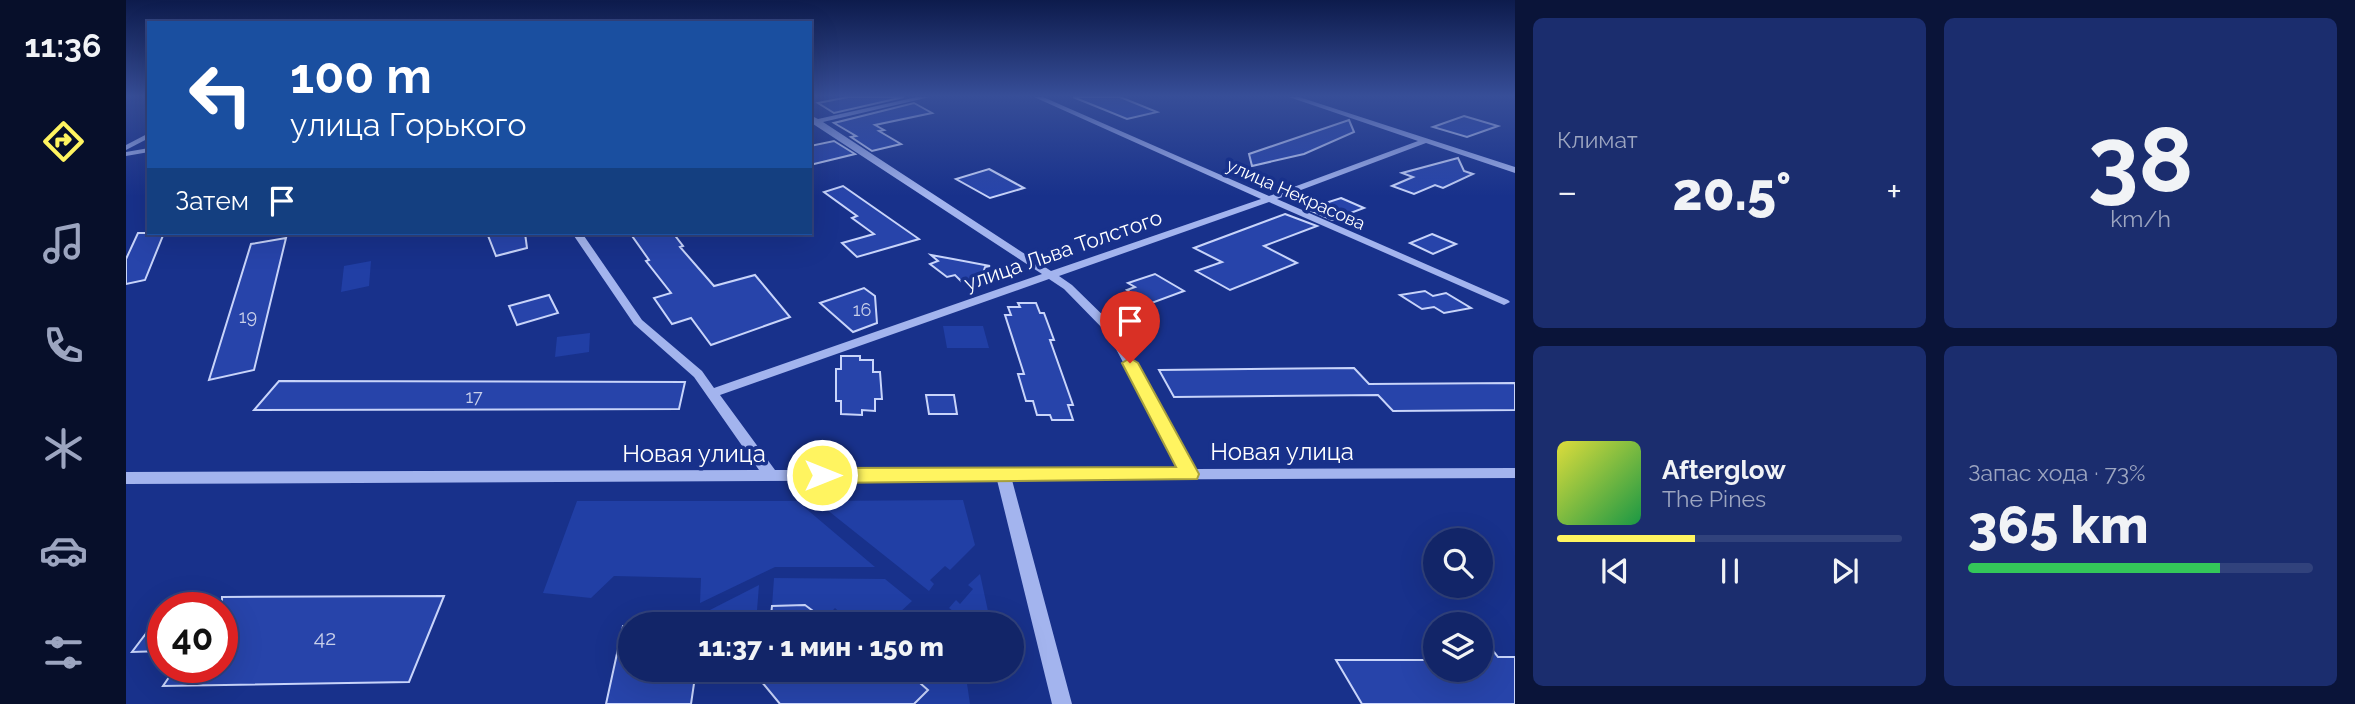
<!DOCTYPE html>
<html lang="ru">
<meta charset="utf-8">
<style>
:root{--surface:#122568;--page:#1b2d6e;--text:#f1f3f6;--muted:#9ca5c0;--line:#31427c;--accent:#fff460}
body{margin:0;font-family:Raleway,sans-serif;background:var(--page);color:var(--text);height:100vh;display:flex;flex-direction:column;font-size:26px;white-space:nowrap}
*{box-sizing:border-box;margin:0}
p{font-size:23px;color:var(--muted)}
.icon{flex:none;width:38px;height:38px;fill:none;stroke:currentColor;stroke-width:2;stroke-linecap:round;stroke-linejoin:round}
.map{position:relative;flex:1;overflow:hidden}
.sheet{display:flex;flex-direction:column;gap:18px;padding:18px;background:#0a1439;width:840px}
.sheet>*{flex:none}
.top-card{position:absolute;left:21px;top:21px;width:665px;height:214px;border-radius:0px;box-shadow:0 7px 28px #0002,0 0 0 2px var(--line);background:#1a4fa0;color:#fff;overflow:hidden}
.controls{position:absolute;left:1297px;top:528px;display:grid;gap:14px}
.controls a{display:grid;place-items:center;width:70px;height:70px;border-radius:50%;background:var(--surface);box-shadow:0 7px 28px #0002,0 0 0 2px var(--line);font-size:35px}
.speed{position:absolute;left:21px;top:592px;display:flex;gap:14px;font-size:35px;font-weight:700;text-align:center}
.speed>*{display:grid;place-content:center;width:91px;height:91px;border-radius:50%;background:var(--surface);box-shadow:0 7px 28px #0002,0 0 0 2px var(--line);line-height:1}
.speed .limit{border:10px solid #d22;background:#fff;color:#111}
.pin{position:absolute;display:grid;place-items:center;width:60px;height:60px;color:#fff;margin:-72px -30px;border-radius:50% 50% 50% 0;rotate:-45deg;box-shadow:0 0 7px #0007}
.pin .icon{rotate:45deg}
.me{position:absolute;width:77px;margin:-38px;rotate:90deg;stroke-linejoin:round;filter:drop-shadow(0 0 5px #0008)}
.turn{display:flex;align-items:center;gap:24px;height:147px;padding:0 28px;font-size:32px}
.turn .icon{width:91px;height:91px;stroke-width:2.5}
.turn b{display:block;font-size:49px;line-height:60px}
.then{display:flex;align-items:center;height:66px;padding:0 28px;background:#0003;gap:14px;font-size:26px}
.big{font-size:52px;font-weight:800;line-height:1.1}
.sheet .tile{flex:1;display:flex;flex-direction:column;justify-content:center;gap:10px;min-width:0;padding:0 24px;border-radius:10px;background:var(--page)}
.sheet .dial{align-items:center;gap:0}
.dial b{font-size:91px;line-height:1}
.song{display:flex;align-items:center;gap:21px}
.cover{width:84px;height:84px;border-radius:10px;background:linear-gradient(135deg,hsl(60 70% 55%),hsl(140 70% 35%))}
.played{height:7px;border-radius:4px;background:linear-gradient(90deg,var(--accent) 40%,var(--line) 40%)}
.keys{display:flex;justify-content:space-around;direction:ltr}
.heat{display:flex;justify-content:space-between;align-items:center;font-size:38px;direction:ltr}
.charge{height:10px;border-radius:5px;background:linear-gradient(90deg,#34c759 73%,var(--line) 0)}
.sheet .tiles{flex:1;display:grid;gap:18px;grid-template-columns:repeat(2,1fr)}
.trip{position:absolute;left:492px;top:612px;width:406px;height:70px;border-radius:35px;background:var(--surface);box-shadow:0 7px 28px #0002,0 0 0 2px var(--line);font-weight:800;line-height:70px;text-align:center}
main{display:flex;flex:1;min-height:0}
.dock{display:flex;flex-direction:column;width:126px;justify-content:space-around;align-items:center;background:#070f2a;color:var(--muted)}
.dock .icon{width:49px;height:49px}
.dock .current{color:var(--accent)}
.dock b{font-size:32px;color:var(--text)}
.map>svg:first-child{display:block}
</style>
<main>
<nav class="dock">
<b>11:36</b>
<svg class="icon current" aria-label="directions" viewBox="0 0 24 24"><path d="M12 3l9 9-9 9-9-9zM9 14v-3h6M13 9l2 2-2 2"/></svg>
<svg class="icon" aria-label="music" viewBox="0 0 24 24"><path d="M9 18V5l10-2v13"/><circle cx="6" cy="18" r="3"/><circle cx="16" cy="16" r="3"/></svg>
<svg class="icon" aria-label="phone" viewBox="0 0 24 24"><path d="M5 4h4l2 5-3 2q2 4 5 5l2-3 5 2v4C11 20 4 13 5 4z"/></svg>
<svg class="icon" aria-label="climate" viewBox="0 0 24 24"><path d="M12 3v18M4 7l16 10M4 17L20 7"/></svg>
<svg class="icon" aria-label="car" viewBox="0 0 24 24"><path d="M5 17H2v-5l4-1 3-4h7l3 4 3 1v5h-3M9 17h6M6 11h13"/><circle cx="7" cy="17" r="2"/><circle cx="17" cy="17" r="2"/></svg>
<svg class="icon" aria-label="filters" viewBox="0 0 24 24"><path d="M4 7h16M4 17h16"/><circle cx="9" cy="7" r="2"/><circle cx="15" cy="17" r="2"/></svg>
</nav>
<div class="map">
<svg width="1389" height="704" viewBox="0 0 1389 704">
<rect width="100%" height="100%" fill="#18318b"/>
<!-- green -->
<g fill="#213fa5">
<path d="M 245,261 L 243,286 L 215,292 L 218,266 Z"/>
<path d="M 817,326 L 857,326 L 863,348 L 821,348 Z"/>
<path d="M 464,333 L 463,352 L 429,357 L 431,337 Z"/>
<path d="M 837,500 L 849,545 L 824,570 L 819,566 L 804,580 L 808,584 L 803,591 L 690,501 Z"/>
<path d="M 451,501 L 671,501 L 749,567 L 649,567 L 574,603 L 575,578 L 488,576 L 465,598 L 417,593 Z"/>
<path d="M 854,574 L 865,625 L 846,625 L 823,608 L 830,600 L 834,604 L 847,589 L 842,585 Z"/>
<path d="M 648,578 L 759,579 L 786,601 L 760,625 L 728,625 L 709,608 L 698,619 L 679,605 L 646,606 Z"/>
<path d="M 633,585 L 630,623 L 576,623 L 578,613 Z"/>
<path d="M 779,670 L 839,670 L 844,704 L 792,704 L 789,702 L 802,690 Z"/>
</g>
<!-- building -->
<g fill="#2744aa" stroke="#c8d4fa" stroke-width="2">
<path d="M 722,97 L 778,97 L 708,113 L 692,103 Z"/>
<path d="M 947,97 L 994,97 L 1031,112 L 1001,119 Z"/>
<path d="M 788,103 L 806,113 L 749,125 L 758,130 L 753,131 L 775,144 L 746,151 L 725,137 L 730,136 L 708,123 Z"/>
<path d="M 1338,116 L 1372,126 L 1341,137 L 1307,127 Z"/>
<path d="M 1223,120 L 1228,132 L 1178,154 L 1126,166 L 1123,154 Z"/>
<path d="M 708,141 L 729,154 L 684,165 L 684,146 Z"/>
<path d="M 1332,158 L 1338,171 L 1347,174 L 1317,188 L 1309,185 L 1288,194 L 1266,186 L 1287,177 L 1276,173 Z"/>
<path d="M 863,169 L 898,188 L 864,198 L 830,179 Z"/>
<path d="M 717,186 L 793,239 L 731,257 L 716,243 L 748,234 L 726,218 L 731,216 L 698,192 Z"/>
<path d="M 1215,198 L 1238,208 L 1206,220 L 1181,209 Z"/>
<path d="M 1159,214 L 1191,226 L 1138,246 L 1171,263 L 1104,290 L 1070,271 L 1096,262 L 1068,248 Z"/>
<path d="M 12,233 L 38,233 L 19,280 L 0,284 L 0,259 Z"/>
<path d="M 361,233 L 399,233 L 401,248 L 370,256 Z"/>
<path d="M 504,233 L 547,233 L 557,246 L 554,247 L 588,286 L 629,275 L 664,317 L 585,345 L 565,318 L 546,324 L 528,298 L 545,293 L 520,261 L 523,260 Z"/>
<path d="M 1306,234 L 1330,244 L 1307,254 L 1284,243 Z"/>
<path d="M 160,238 L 128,370 L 83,380 L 125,244 Z"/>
<path d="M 805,255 L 827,259 L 864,266 L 859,267 L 855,279 L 844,282 L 840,279 L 835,281 L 829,275 L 821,277 L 804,264 L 812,261 Z"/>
<path d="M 1029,274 L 1058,291 L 1023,304 L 1001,290 L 1009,287 L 1002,283 Z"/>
<path d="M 738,288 L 749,296 L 751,323 L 727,332 L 694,303 Z"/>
<path d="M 1299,291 L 1307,296 L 1320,293 L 1345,308 L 1318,313 L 1308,307 L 1296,309 L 1274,295 Z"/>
<path d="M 423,295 L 432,313 L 391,325 L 383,306 Z"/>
<path d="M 892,303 L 910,303 L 914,313 L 918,313 L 928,340 L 924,340 L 947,405 L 942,405 L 947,420 L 926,420 L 924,415 L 911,415 L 907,401 L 900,401 L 892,374 L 898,374 L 879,315 L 885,315 L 882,307 L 894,307 Z"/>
<path d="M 715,356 L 734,356 L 734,360 L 747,360 L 747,372 L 754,372 L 756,399 L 749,399 L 749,411 L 736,410 L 736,415 L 715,414 L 715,401 L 710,401 L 710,369 L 715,369 Z"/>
<path d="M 1228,368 L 1243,384 L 1389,383 L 1389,410 L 1267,411 L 1252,395 L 1048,397 L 1033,370 Z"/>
<path d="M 153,381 L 559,382 L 553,409 L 128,410 Z"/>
<path d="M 800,395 L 828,395 L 831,414 L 803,414 Z"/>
<path d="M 318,596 L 283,682 L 37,686 L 50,667 L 96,667 L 96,597 Z"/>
<path d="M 679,605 L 706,625 L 644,625 L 646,606 Z"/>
<path d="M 37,611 L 37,651 L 6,652 Z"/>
<path d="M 497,626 L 504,626 L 504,670 L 570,670 L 565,704 L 480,704 Z"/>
<path d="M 1354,634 L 1372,657 L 1389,657 L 1389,704 L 1236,704 L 1210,660 L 1309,660 L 1309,670 L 1354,670 Z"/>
<path d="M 626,670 L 779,670 L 802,690 L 788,704 L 654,704 Z"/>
</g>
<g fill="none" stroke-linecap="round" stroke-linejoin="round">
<!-- minor -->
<g fill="#a3b4ee" fill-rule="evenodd">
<path d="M 791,97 L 804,97 L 697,122 L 925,271 L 1135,199 L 908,97 L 917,97 L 1143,196 L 1292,141 L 1163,97 L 1173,97 L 1389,167 L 1389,173 L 1300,143 L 1151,199 L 1382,300 L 1384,302 L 1378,305 L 1143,202 L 933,276 L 946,285 L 991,329 L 1068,469 L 1389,468 L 1389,478 L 886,480 L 946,704 L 926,704 L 871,480 L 0,484 L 0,472 L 633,470 L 568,377 L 508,324 L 446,233 L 456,233 L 516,320 L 576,371 L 588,388 L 916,274 L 684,122 L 684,115 L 692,119 ZM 923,279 L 938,289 L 982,334 L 1054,469 L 649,470 L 594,395 Z"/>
<path d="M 23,133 L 23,138 L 0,150 L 0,145 Z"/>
<path d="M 23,148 L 23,152 L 0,156 L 0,152 Z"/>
</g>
</g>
<!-- sky -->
<linearGradient id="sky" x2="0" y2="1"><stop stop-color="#0d1b4c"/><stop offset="0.49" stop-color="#374e98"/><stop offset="1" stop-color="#374e98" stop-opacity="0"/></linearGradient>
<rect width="1389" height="196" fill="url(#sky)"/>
<!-- route -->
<path fill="#fff460" stroke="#a69f3e" stroke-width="2" d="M 1004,358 L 1012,363 L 1073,474 L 1071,479 L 696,483 L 689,481 L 687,475 L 689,470 L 696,468 L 1050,467 L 996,363 Z"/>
<g text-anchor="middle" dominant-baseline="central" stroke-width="7" stroke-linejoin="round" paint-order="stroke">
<!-- far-street labels -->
<g font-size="18" fill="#fff" stroke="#18318b">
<text transform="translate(1170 194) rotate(24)">улица Некрасова</text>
</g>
<!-- number labels -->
<g font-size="18" fill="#c9d0ea">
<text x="736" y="309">16</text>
<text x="122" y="316">19</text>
<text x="348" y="396">17</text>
</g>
<!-- street labels -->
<g font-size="21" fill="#fff" stroke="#18318b">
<text transform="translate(937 250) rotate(-19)">улица Льва Толстого</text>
</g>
<!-- near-number labels -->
<g font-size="21" fill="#c9d0ea">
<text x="199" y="637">42</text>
</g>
<!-- near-street labels -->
<g font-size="24" fill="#fff" stroke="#18318b">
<text x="1156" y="451">Новая улица</text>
<text x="568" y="453">Новая улица</text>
</g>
</g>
</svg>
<div class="controls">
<a><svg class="icon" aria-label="search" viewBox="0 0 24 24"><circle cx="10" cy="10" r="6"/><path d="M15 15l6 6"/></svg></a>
<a><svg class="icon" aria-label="layers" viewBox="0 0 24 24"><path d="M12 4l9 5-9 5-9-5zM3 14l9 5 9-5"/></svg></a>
</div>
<div class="speed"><div class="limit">40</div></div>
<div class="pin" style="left:1004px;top:363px;background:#d93025"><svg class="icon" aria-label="arrive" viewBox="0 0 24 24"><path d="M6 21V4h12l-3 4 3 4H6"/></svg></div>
<svg class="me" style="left:696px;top:475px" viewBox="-20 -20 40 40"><circle r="17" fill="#fff460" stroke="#fff" stroke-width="3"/><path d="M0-11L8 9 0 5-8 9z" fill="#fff"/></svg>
<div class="trip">11:37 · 1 мин · 150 m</div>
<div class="top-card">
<div class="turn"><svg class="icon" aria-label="left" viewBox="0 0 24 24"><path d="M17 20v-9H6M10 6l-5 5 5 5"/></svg><div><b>100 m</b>улица Горького</div></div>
<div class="then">Затем<svg class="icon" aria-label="arrive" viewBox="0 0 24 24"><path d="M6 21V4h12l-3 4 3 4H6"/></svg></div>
</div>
</div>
<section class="sheet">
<div class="tiles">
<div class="tile"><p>Климат</p>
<div class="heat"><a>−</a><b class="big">20.5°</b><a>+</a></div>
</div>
<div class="tile dial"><b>38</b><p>km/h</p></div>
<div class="tile">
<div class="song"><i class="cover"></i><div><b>Afterglow</b><p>The Pines</p></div></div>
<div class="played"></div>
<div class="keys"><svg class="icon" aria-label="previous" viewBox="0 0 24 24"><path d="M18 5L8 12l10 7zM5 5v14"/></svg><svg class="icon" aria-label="pause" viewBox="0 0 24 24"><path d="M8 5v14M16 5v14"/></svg><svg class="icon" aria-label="next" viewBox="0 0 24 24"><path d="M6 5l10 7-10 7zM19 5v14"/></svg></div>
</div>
<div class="tile"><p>Запас хода · 73%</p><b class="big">365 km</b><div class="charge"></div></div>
</div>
</section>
</main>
